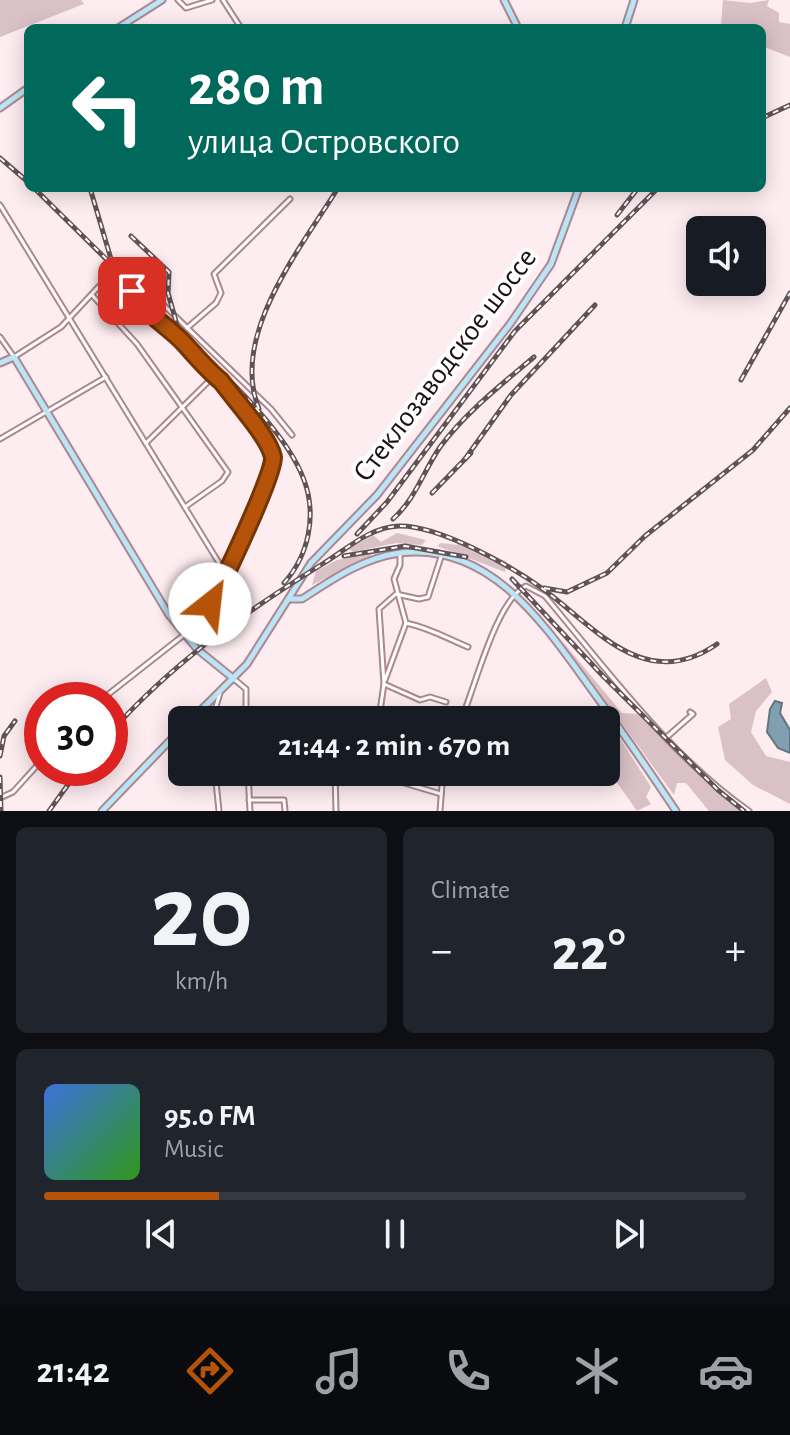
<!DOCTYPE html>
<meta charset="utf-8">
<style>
:root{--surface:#171b24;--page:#20242c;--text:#f1f3f6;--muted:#9ea1a6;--line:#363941;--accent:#b45309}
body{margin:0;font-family:"Alegreya Sans",sans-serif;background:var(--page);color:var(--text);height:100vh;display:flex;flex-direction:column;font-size:30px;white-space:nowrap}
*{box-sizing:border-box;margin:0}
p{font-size:26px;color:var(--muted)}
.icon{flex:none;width:44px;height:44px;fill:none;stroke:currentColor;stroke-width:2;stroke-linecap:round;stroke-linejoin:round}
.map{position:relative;height:811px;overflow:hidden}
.details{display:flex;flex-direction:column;gap:16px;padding:16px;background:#0d0f14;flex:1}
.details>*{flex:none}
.guide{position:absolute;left:24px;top:24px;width:742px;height:168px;border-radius:12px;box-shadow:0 4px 20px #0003;background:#00695c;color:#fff;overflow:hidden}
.tools{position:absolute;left:686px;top:216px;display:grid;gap:16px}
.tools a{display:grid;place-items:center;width:80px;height:80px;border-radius:12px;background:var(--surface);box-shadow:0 4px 20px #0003;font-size:40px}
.speed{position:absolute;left:24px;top:682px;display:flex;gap:16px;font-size:40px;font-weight:700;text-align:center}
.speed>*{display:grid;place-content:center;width:104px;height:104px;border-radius:50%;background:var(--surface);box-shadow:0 4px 20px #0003;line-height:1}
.speed .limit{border:12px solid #d22;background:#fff;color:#111}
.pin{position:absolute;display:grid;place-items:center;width:68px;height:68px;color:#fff;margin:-34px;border-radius:16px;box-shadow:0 4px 12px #0006}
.me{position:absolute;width:88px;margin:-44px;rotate:29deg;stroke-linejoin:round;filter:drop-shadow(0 0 6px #0008)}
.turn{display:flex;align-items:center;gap:28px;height:168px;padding:0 32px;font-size:36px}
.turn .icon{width:104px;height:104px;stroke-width:2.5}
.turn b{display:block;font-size:56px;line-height:68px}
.big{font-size:60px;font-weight:700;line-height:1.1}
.details .widget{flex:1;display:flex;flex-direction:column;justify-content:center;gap:12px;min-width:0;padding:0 28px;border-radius:12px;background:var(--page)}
.details .dial{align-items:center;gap:0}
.dial b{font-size:104px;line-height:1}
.song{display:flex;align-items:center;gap:24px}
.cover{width:96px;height:96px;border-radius:12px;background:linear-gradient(135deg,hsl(220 70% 55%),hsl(110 70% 35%))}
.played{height:8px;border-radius:4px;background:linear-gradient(90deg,var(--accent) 25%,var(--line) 25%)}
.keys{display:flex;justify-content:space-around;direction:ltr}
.heat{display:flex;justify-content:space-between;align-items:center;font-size:44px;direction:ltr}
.details .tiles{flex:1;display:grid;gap:16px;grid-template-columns:1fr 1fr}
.widget:last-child{grid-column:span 2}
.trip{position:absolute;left:168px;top:706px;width:452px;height:80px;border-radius:12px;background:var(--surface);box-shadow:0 4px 20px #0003;font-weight:700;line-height:80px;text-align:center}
.menu{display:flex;height:128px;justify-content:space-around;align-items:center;background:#090b0e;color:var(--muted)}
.menu .icon{width:56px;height:56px}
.menu .active{color:var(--accent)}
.menu b{font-size:36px;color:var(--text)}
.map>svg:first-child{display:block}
</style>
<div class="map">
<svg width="790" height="811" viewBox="0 0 790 811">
<rect width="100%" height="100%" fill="#fdecf0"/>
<!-- green -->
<g fill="#dac1c6">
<path d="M 0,0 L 81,0 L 84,4 L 0,37 Z"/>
<path d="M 723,0 L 750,3 L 769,0 L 767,6 L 779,13 L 779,22 L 790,24 L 790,57 L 762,46 L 762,28 L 721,25 Z"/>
<path d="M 397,533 L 426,540 L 422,545 L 396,543 L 353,552 L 349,549 L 373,535 L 381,542 Z"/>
<path d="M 462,541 L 507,562 L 505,572 L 437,546 L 441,543 L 457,545 Z"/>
<path d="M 373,553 L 367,559 L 312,585 L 316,571 L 337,560 Z"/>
<path d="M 558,636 L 622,713 L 638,714 L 740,811 L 709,811 L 686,783 L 677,783 L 674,795 Z"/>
<path d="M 766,678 L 772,692 L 756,711 L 751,732 L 766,756 L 790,762 L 790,804 L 753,785 L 725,760 L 718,727 L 731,719 L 729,704 Z"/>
<path d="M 621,740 L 651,787 L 646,797 L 651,804 L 637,811 L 606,767 L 606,750 Z"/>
</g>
<!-- water -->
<path fill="#809fb0" stroke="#627481" stroke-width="2" d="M 775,701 L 782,703 L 780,713 L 790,730 L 790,753 L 778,748 L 767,732 L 770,709 Z"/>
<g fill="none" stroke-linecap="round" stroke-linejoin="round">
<!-- street casing -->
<g stroke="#ad8890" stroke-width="7">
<g id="street">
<path d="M 178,0 L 186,8 L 212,0"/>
<path d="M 223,0 L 241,28"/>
<path d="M 0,205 L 227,576"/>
<path d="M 133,290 L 142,284 L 271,409 L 292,435"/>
<path d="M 92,295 L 137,344 L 228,472 L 222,481 L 185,507"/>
<path d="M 187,328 L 216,303 L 221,293 L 214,274 L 290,199"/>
<path d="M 0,337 L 14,357 L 61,327 L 104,281 L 113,279 L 132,291 L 139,303 L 179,338 L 212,377 L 221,381 L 268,445 L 274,468 L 262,487 L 227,576 L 194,627 L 101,700"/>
<path d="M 0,439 L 106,377"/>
<path d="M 146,443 L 212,378"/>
<path d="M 400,555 L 400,565 L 394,579 L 406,623"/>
<path d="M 406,623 C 430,628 446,638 468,647"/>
<path d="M 234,679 L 246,689 L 246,720"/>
<path d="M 385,680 L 406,623"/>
<path d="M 384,684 L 420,700 L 430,697 L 446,702"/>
<path d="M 380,711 L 384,684 L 379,609 L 396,594 L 419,599 L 428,597 L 441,557"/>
<path d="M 197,714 L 207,720"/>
<path d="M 212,720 L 220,693"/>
<path d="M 342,720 L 344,714 L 380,711 L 396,720"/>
<path d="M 461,720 C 475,688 496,600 526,586 L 545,596 C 608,671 669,755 749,811"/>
<path d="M 668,736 L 693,714 L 690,712"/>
<path d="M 215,772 L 219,811"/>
<path d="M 248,772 L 250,811"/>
<path d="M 335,772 L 336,811"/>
<path d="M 384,777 L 441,794"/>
<path d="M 0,798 L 13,792 L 42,760"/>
<path d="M 249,800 L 284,800 L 285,811"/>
<path d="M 440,811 L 443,772"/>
</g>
</g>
<!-- secondary casing -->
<g stroke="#ad8890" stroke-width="9">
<g id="secondary">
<path d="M 504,0 L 518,28"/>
<path d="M 118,28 L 162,0"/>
<path d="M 625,28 L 634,0"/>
<path d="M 0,108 L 28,88"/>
<path d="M 0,363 L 14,357 L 169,615 L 197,649 L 234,679"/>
<path d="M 291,599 L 302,599 C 333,579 363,558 400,553 C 490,542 544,624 589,686 C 619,727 648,769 676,811"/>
<path d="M 191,720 L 247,664 L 311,563 L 377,495 L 510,324 L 551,264 L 579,188"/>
<path d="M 102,811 L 182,728"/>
</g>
</g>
<!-- street -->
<use href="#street" stroke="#fff" stroke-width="3"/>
<!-- secondary -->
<use href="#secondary" stroke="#b9e5f6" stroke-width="5"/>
<!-- rail casing -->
<g stroke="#615256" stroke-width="5">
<g id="rail">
<path d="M 762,118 L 790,105"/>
<path d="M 0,158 L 28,182"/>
<path d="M 34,188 C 84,237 134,286 183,335 C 221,372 286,430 304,480 C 317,515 309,555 284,583"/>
<path d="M 90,188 L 111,259"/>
<path d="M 617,215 L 638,188"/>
<path d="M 131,236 L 169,272 L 168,293 L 177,325"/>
<path d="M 741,380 L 790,293"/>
<path d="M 259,409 C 229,336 301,248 338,188"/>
<path d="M 465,459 L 511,395 L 595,305"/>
<path d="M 432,493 L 471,453"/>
<path d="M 393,519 C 416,498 423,472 440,447 C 465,413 502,384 534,357"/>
<path d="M 357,534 L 387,502 L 515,331 L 658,188"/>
<path d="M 344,556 L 405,546 L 466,557"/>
<path d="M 512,579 L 602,675 L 718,790 L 744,811"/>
<path d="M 544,588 L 567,592 L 607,573 L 645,536 L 753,450 L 790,408"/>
<path d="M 110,733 C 172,663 245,612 324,563 C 347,549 370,527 399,526 C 439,525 511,566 543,589 C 595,627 645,694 717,644"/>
<path d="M 0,756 L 4,736 L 15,721"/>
<path d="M 0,777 L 1,811"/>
<path d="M 49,811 L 80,768"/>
</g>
</g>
<!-- rail -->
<use href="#rail" stroke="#fefefe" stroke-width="2" stroke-dasharray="6" stroke-linecap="butt"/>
</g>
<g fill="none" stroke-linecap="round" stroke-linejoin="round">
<!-- route casing -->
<g stroke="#753606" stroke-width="20">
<path id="route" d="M 132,291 C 143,312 165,324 182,341 C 195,355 208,371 221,381 C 234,399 269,437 273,457 C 276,470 221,587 210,604"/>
</g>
<!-- route -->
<use href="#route" stroke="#b45309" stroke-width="14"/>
</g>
<g text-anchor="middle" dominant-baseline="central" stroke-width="8" stroke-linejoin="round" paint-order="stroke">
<!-- street labels -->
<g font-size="30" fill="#1d1013" stroke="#fefefe">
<text transform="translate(445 365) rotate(-53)">Стеклозаводское шоссе</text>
</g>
</g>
</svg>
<div class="tools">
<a><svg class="icon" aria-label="sound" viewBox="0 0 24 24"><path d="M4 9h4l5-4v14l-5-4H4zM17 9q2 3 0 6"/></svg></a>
</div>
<div class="speed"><div class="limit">30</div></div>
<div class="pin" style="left:132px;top:291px;background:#d93025"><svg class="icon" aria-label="arrive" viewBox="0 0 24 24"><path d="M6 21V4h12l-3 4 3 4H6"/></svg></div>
<svg class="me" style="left:210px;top:604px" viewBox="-20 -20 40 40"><circle r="19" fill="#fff"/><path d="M0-13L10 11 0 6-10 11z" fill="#b45309"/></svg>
<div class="trip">21:44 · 2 min · 670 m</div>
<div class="guide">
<div class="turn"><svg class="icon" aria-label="left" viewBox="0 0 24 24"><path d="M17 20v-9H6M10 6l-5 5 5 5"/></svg><div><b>280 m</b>улица Островского</div></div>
</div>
</div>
<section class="details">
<div class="tiles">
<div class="widget dial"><b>20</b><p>km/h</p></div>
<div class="widget"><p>Climate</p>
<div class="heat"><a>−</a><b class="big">22°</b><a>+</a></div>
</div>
<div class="widget">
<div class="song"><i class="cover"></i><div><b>95.0 FM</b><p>Music</p></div></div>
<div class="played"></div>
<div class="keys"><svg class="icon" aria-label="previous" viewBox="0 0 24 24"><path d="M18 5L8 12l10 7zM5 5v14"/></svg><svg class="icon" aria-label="pause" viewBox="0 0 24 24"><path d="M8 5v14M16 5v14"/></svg><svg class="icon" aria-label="next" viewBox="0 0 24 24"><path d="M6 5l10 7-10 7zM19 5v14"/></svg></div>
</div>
</div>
</section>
<nav class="menu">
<b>21:42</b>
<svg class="icon active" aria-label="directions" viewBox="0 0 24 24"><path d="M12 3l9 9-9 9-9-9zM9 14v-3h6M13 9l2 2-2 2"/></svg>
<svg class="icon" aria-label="music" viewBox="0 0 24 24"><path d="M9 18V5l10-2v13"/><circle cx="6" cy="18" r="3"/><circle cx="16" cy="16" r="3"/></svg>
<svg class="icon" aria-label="phone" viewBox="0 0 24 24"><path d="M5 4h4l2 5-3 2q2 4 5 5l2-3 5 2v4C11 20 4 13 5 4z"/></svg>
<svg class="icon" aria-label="climate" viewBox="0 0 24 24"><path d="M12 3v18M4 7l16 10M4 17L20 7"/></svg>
<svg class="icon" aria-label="car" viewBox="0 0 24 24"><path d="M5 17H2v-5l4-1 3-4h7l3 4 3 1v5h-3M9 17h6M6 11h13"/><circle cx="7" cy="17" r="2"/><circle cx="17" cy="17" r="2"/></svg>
</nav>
